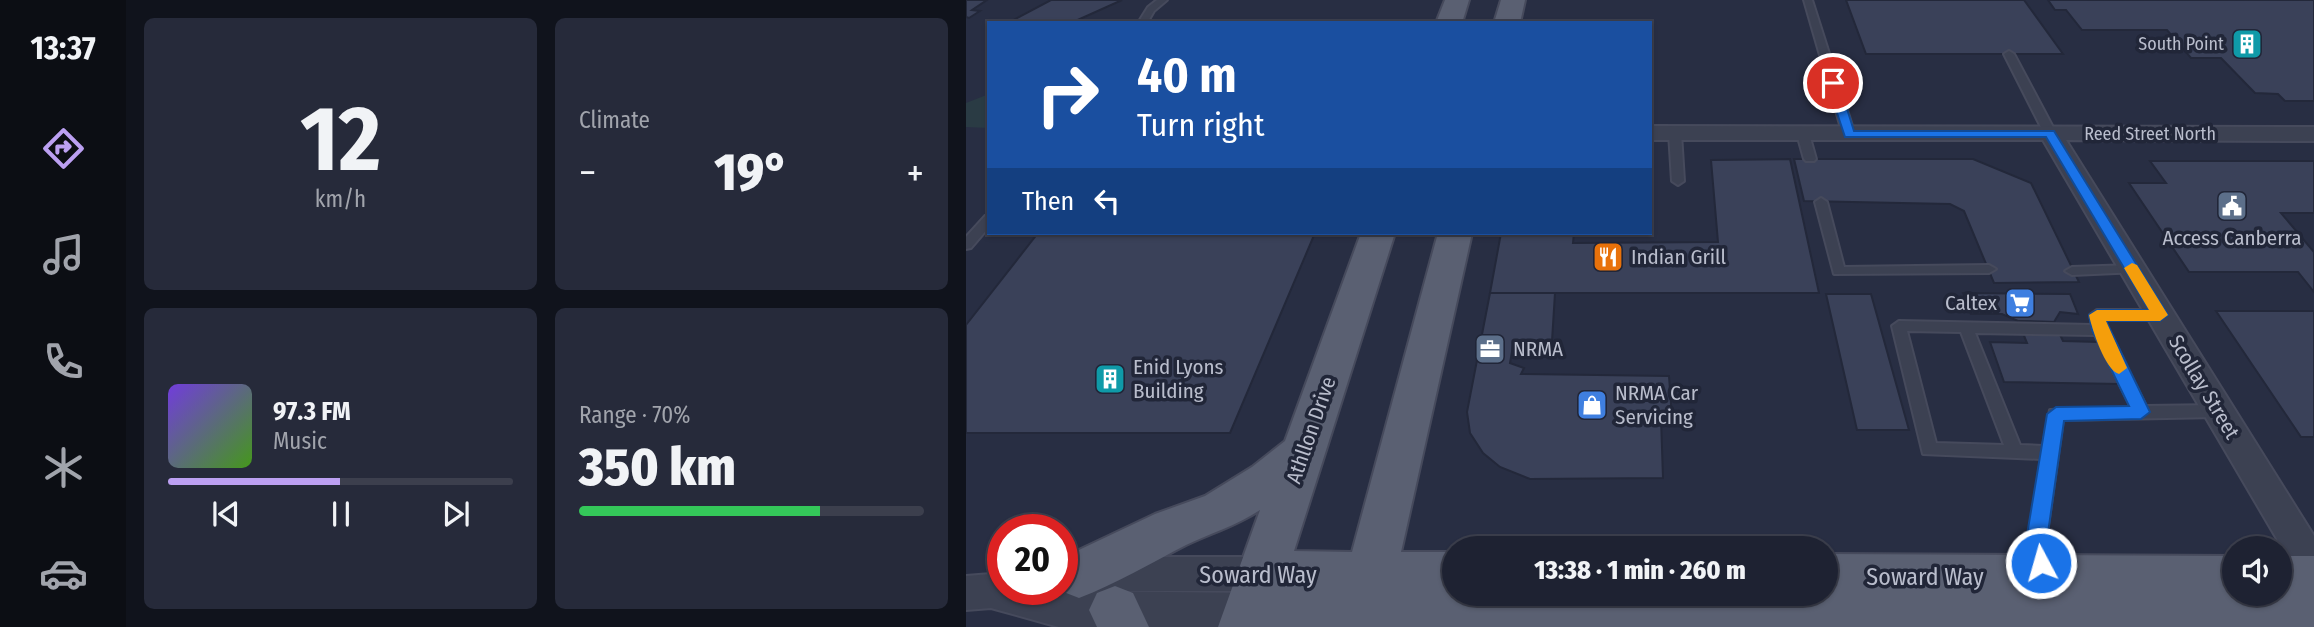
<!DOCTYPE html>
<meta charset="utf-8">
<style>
:root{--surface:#1e2232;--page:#262a3a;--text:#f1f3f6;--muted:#a1a4ac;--line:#3c3f4d;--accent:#bca0f2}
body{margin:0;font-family:"Fira Sans Condensed",sans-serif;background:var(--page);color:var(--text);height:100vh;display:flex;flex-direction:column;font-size:26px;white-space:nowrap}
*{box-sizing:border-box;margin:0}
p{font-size:23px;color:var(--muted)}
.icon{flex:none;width:38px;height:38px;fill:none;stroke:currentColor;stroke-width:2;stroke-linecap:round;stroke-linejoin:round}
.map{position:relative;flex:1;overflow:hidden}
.drawer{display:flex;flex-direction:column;gap:18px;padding:18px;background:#10131c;width:840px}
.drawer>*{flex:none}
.guide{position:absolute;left:21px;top:21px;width:665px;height:214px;border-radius:0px;box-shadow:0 2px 5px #0004,0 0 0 2px var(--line);background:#1a4fa0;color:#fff;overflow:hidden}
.fabs{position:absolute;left:1256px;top:536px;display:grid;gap:14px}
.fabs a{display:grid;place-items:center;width:70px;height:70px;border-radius:50%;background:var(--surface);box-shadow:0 2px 5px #0004,0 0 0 2px var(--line);font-size:35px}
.speed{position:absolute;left:21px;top:514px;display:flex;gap:14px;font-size:35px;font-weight:700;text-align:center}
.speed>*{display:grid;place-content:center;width:91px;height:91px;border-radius:50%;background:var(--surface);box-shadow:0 2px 5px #0004,0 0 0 2px var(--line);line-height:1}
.speed .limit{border:10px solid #d22;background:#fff;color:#111}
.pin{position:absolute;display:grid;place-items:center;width:60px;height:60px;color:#fff;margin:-30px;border:4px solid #fff;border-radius:50%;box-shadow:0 2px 7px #0007}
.me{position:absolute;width:77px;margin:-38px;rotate:354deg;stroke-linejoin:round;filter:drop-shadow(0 0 5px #0008)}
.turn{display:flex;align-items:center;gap:24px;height:147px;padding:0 35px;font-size:32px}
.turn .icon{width:91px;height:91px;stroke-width:2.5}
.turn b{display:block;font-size:49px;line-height:60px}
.then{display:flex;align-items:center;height:66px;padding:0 35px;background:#0003;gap:14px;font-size:26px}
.big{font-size:52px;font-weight:800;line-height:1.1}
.drawer .tile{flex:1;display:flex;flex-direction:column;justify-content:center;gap:10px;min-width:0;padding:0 24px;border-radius:10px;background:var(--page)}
.drawer .dial{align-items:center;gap:0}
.dial b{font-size:91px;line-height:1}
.song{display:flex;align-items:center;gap:21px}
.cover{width:84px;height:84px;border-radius:10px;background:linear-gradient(135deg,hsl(260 70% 55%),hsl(100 70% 35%))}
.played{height:7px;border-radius:4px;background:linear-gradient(90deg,var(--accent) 50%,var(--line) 50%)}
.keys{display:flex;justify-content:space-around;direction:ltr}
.heat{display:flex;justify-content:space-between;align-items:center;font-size:38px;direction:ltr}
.charge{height:10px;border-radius:5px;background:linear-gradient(90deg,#34c759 70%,var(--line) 0)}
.drawer .tiles{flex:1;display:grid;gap:18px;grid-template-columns:repeat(2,1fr)}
.trip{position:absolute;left:476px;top:536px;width:396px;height:70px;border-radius:35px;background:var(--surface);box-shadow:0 2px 5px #0004,0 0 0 2px var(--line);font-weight:800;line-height:70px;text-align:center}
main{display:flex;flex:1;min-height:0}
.dock{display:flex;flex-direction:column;width:126px;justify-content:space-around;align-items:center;background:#0c0e14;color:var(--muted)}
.dock .icon{width:49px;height:49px}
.dock .selected{color:var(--accent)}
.dock b{font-size:32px;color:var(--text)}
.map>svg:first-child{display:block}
</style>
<main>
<nav class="dock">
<b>13:37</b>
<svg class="icon selected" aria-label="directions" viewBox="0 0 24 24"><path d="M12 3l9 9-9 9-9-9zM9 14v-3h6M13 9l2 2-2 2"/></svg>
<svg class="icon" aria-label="music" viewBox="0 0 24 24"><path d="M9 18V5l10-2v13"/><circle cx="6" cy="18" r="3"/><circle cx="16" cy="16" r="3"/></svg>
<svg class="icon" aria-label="phone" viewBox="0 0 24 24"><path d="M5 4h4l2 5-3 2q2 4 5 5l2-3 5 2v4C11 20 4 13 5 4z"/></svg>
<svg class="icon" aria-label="climate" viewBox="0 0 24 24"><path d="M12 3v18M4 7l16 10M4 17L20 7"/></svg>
<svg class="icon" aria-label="car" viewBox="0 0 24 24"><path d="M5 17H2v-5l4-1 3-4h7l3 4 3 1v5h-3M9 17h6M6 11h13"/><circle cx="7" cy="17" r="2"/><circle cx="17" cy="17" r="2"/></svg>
</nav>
<section class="drawer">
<div class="tiles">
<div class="tile dial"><b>12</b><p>km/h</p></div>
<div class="tile"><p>Climate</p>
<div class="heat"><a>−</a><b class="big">19°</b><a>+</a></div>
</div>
<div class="tile">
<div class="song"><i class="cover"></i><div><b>97.3 FM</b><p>Music</p></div></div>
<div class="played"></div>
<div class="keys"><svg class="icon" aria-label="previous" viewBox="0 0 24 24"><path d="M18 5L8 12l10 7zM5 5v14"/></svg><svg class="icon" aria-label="pause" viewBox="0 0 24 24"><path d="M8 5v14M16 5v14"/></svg><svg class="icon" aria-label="next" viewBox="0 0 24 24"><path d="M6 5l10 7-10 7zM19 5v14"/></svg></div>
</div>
<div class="tile"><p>Range · 70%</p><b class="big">350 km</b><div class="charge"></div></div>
</div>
</section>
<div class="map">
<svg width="1348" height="627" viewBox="0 0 1348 627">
<rect width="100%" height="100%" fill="#282e43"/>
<!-- green -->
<path fill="#2a3b44" d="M 23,94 L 23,128 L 0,127 L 0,103 Z"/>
<!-- building -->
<g fill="#3a4159" stroke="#23283a" stroke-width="2">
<path d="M 0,0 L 21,0 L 6,10 L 14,11 L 3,18 L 0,17 Z"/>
<path d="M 85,0 L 156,0 L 105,23 L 42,23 Z"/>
<path d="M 880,0 L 1058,0 L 1097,54 L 900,54 Z"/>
<path d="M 1082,0 L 1348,0 L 1348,101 L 1319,101 L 1312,94 L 1289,93 L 1255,58 L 1225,58 L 1201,30 L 1116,30 L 1100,10 L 1089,10 Z"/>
<path d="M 824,159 L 853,293 L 524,293 L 535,233 L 608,233 L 607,243 L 752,242 L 745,160 Z"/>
<path d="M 828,159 L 1007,159 L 1065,183 L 1113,282 L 1028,283 L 998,211 L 984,204 L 838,201 Z"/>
<path d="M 1184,161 L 1348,161 L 1348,213 L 1315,213 L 1348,252 L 1348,292 L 1332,272 L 1223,272 L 1163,183 L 1200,183 Z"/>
<path d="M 72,233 L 349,233 L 264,433 L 0,433 L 0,325 Z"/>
<path d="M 524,293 L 589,293 L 586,341 L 548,340 L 544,363 L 558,368 L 555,374 L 703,376 L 706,418 L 695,418 L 697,478 L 564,479 L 534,467 L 517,453 L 504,433 L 501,412 Z"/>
<path d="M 997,293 L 1104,294 L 1112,314 L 1094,312 L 1088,322 L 1052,321 L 1036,314 L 1005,314 Z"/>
<path d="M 860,294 L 905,294 L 943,430 L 891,430 Z"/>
<path d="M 1250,311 L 1348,311 L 1348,437 L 1335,437 Z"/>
<path d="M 1052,321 L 1088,322 L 1097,341 L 1134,342 L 1155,384 L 1038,382 L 1024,342 L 1061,343 Z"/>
</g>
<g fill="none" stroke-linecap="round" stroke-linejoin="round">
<!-- service casing -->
<g stroke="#464a5c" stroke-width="4">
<g id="service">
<path d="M 191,0 L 201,0 L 188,11 L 181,23 L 172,23 L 182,7 Z"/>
<path d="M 838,0 L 846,0 L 889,135 L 887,137 L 879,137 L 877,135 Z"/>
<path d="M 1043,51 L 1048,54 L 1090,133 L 1088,135 L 1080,135 L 1078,133 L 1038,54 Z"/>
<path d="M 709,130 L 715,133 L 718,181 L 712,185 L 706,181 L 703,133 Z"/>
<path d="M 837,131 L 843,134 L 850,159 L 848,161 L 840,161 L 838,159 L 831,134 Z"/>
<path d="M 855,198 L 861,202 L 878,267 L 1023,265 L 1030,269 L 1023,273 L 868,274 L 849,202 Z"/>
<path d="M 23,215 L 23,227 L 5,248 L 0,249 L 0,237 L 19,216 Z"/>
<path d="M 1167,265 L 1174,269 L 1172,272 L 1106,275 L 1099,271 L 1106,267 Z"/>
<path d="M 1131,310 L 1194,310 L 1201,315 L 1194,320 L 1139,320 L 1141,330 L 1180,406 L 1252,405 L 1258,407 L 1260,411 L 1258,415 L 1252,417 L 1097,420 L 1079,547 L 1088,573 L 1085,579 L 1079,581 L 1073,579 L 1061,547 L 1075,459 L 957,454 L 926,326 L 933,321 L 1126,325 L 1124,315 ZM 941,331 L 995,332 L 1038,445 L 970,443 ZM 1009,333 L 1129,335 L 1165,407 L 1084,410 L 1077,446 L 1054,445 Z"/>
</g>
</g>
<!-- minor casing -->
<g stroke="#464a5c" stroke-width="4">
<g id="minor">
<path d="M 684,126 L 1348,127 L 1348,141 L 1100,140 L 1348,536 L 1348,584 L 1335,580 L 1077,140 L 684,140 Z"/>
<path d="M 127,557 L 296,557 L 309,562 L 314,574 L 309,586 L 296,591 L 127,591 L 114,586 L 109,574 L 114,562 Z"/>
<path d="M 37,573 L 37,590 L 283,593 L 296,598 L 302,611 L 296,624 L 287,627 L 93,627 L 25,608 L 0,610 L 0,576 Z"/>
</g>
</g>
<!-- primary casing -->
<g stroke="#464a5c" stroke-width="4">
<g id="primary">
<path d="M 479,0 L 503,0 L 496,23 L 470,23 Z"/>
<path d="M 535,0 L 559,0 L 554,23 L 528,23 Z"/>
<path d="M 395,233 L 429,233 L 328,551 L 386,552 L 472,233 L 506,233 L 435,552 L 488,552 L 488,593 L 859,593 L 859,554 L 1269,556 L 1269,593 L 1314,593 L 1314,556 L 1348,556 L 1348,627 L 252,627 L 294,510 C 270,526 245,533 220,545 C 185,563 150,584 113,598 L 95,591 L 96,558 L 189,514 L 239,496 L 286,467 L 319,441 Z"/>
<path d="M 149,586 L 167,593 L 183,627 L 131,627 L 123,610 L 131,593 Z"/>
</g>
</g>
<!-- service -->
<use href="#service" fill="#3c4152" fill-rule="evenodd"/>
<!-- minor -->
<use href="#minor" fill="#3c4152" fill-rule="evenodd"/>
<!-- primary -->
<use href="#primary" fill="#5a6072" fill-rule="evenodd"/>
</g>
<!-- route -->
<path fill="#1a73e8" stroke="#114b97" stroke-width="2" d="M 867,79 L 873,83 L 888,131 L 1088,131 L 1202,315 L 1194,321 L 1140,321 L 1184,412 L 1175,419 L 1098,421 L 1080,547 L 1085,563 L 1082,569 L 1075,572 L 1068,569 L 1059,547 L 1081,414 L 1090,407 L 1163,406 L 1126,330 L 1123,315 L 1131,310 L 1183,310 L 1080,137 L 879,137 L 861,83 Z"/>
<!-- slow -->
<path fill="#f59e0b" d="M 1166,263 L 1171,265 L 1202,315 L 1194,321 L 1140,321 L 1161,368 L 1153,374 C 1139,370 1126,329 1123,315 L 1131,310 L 1183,310 L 1158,268 Z"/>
<!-- icons -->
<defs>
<g id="building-square" transform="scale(1.575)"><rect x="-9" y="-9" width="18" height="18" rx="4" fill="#0f9aa8" stroke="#212638"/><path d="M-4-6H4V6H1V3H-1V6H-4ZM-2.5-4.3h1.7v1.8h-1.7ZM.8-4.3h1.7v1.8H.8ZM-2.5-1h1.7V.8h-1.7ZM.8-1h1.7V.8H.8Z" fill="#fff"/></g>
<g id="civic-square" transform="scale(1.575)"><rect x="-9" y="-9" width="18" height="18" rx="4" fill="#5c6f8a" stroke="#212638"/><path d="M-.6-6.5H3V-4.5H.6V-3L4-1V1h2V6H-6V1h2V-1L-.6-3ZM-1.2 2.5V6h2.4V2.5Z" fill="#fff"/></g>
<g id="restaurant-square" transform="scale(1.575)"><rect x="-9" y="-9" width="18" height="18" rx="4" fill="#e8710a" stroke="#212638"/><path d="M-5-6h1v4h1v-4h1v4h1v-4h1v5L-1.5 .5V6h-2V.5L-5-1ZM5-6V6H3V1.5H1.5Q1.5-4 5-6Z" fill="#fff"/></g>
<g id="supermarket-square" transform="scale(1.575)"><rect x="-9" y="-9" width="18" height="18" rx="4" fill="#3f7fe0" stroke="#212638"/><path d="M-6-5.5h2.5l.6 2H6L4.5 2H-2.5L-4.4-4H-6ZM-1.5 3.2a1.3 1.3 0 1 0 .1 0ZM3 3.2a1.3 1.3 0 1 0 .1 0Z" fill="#fff"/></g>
<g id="office-square" transform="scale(1.575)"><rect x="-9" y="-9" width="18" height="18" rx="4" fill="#5c6f8a" stroke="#212638"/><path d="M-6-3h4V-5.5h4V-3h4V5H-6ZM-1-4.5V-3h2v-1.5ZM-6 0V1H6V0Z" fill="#fff"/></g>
<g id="shop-square" transform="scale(1.575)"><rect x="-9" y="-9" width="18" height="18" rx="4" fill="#3f7fe0" stroke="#212638"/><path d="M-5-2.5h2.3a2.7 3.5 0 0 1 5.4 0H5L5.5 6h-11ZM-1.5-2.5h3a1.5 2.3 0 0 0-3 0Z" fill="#fff"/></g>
</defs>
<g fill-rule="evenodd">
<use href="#building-square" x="1281" y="44"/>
<use href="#civic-square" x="1266" y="206"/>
<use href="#restaurant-square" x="642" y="257"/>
<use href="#supermarket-square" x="1054" y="303"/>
<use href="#office-square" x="524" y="349"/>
<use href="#building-square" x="144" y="379"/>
<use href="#shop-square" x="626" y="405"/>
</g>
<g text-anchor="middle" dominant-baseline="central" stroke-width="7" stroke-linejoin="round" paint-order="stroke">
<!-- far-poi labels -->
<g font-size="18" fill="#b9bdcc" stroke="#212638" text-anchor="end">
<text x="1258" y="44">South Point</text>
</g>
<!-- far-street labels -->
<g font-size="18" fill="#b9bdcc" stroke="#212638">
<text x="1184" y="134">Reed Street North</text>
</g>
<!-- poi labels -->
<g font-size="21" fill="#b9bdcc" stroke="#212638" text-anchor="start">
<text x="1266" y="238" text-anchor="middle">Access Canberra</text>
<text x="665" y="257">Indian Grill</text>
<text x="1031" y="303" text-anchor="end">Caltex</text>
<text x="547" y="349">NRMA</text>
<text x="167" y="367">Enid Lyons<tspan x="167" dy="24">Building</tspan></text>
<text x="649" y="393">NRMA Car<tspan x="649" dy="24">Servicing</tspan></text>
</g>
<!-- street labels -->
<g font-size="21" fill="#b9bdcc" stroke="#212638">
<text transform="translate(1238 387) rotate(59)">Scollay Street</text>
<text transform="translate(345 430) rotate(-71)">Athllon Drive</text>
</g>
<!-- near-street labels -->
<g font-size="24" fill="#b9bdcc" stroke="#212638">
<text x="292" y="575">Soward Way</text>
<text x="959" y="577">Soward Way</text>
</g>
</g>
</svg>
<div class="fabs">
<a><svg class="icon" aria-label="sound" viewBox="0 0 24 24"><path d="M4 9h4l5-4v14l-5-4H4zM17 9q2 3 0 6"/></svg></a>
</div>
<div class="speed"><div class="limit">20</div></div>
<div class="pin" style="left:867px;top:83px;background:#d93025"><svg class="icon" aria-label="arrive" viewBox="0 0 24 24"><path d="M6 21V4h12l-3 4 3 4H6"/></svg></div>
<svg class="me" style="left:1075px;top:563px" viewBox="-20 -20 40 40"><circle r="17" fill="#1a73e8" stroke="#fff" stroke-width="3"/><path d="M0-11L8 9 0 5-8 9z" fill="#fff"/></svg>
<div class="trip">13:38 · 1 min · 260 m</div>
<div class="guide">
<div class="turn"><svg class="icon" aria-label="right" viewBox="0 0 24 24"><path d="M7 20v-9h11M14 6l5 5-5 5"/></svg><div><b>40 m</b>Turn right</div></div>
<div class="then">Then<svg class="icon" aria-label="left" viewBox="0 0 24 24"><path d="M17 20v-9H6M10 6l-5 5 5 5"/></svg></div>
</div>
</div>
</main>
